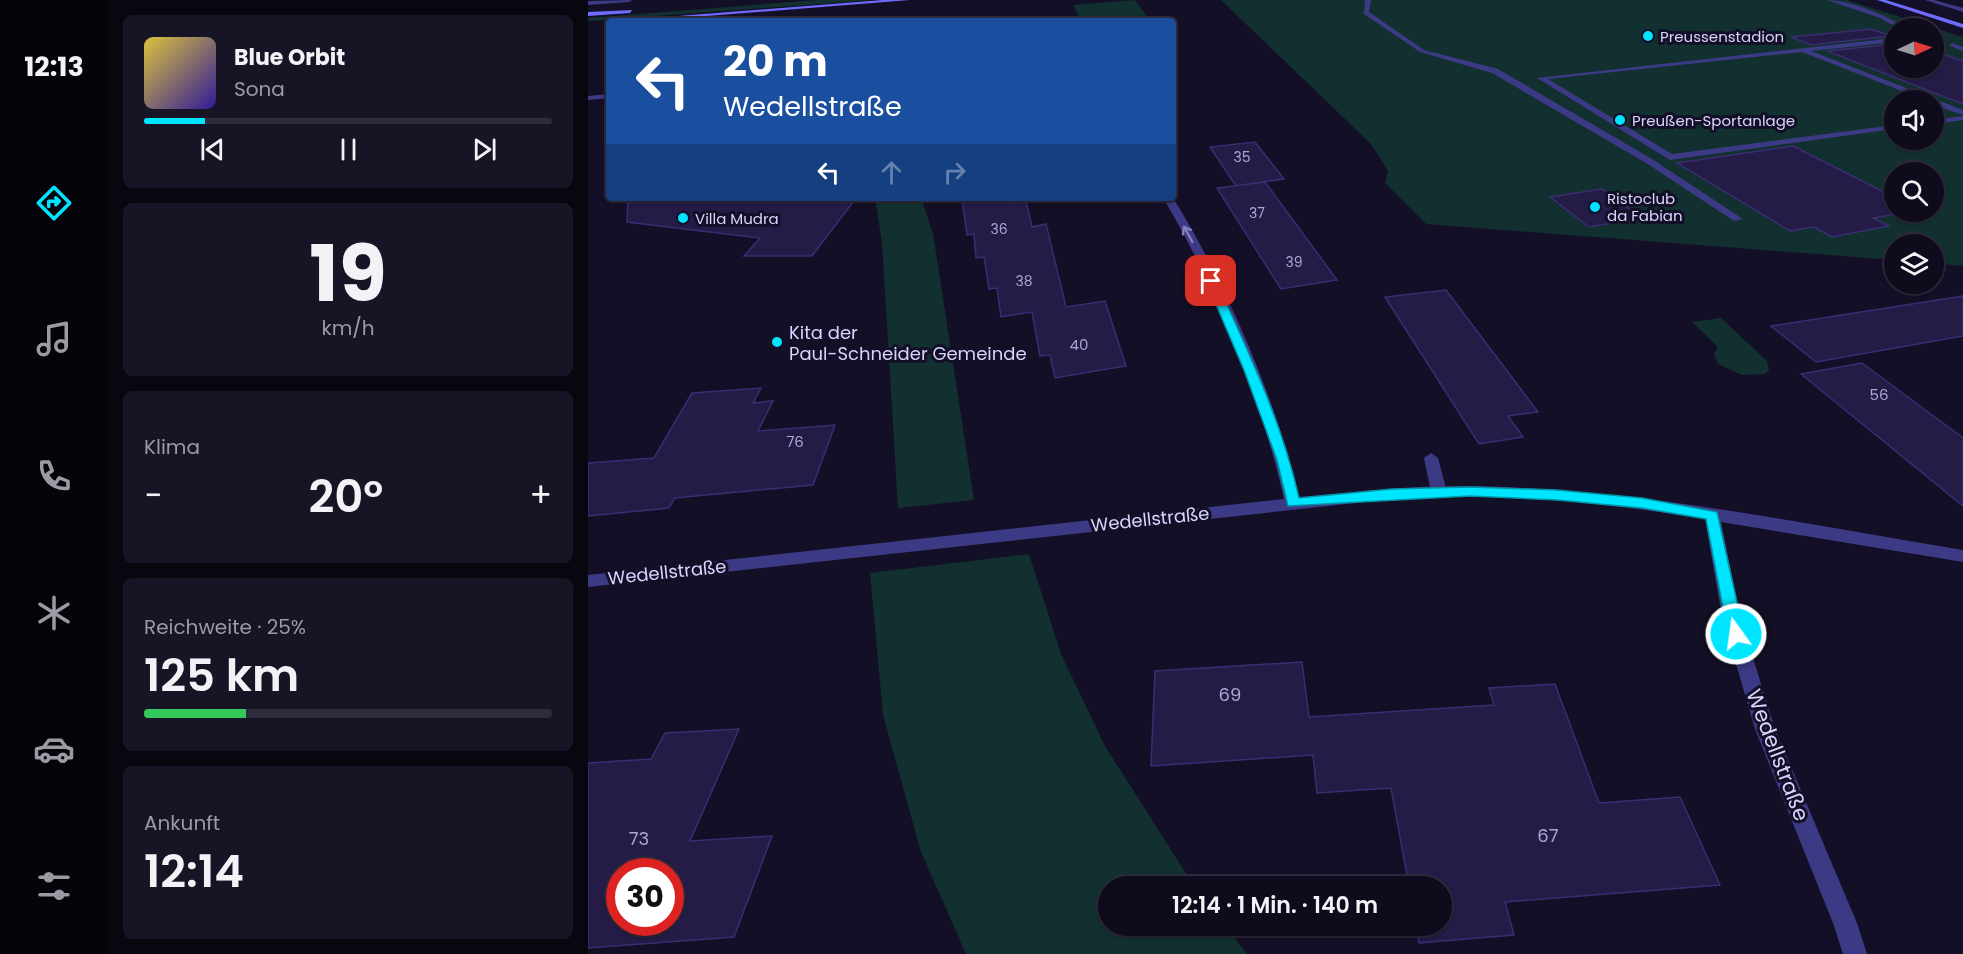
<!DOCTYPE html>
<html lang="de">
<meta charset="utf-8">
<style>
:root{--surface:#0e0b1c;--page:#171425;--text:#f1f3f6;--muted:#9b9ba3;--line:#2e2b3b;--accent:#00e5ff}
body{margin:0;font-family:Poppins,sans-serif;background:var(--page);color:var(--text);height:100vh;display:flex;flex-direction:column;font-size:22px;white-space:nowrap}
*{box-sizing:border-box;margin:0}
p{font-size:20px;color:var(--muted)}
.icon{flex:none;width:33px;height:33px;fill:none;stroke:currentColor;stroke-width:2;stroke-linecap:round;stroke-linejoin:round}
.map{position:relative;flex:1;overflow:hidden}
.drawer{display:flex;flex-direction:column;gap:15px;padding:15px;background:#08060f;width:480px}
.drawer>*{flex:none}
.top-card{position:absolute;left:18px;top:18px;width:570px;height:183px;border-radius:6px;box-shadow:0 2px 4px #0004,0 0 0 2px var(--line);background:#1a4fa0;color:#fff;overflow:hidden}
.needle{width:39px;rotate:86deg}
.buttons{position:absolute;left:1296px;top:18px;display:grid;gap:12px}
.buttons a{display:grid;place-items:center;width:60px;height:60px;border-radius:50%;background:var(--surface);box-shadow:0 2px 4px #0004,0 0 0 2px var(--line);font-size:30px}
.speed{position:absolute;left:18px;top:858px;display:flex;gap:12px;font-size:30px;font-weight:700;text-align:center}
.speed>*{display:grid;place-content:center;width:78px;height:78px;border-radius:50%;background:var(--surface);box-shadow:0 2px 4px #0004,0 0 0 2px var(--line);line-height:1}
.speed .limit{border:9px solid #d22;background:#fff;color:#111}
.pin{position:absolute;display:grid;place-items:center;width:51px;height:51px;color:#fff;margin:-26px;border-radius:12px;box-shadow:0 3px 9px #0006}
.me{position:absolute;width:66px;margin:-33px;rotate:346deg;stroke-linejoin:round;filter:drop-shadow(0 0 4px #0008)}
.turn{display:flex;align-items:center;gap:21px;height:126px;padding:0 18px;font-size:27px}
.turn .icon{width:78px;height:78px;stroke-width:2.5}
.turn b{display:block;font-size:42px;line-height:51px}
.lanes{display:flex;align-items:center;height:57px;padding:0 18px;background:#0003;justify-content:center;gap:30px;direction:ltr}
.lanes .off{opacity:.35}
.big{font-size:45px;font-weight:600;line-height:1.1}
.drawer .card{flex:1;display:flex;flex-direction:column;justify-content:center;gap:9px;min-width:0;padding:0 21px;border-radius:9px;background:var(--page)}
.drawer .dial{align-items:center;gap:0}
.dial b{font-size:78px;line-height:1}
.song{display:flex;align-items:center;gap:18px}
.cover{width:72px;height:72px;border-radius:9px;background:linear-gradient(135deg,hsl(50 70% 55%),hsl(250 70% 35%))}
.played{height:6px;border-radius:3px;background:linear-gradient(90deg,var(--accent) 15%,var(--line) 15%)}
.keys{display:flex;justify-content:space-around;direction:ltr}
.heat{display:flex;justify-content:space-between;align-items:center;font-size:33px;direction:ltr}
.charge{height:9px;border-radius:4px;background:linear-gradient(90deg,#34c759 25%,var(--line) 0)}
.trip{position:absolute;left:510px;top:876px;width:354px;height:60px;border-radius:30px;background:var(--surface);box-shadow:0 2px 4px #0004,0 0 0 2px var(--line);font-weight:600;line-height:60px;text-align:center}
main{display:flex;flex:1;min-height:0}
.menu{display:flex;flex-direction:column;width:108px;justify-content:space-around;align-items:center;background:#06040b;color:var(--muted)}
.menu .icon{width:42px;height:42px}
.menu .selected{color:var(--accent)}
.menu b{font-size:27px;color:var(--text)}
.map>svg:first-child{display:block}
</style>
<main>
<nav class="menu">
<b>12:13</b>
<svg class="icon selected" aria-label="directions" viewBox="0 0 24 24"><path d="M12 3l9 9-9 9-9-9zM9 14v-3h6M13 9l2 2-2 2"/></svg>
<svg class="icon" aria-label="music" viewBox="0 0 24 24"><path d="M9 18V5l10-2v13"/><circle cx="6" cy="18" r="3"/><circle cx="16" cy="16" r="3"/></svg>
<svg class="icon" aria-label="phone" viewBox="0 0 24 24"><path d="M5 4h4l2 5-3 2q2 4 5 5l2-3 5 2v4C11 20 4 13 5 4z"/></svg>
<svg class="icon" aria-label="climate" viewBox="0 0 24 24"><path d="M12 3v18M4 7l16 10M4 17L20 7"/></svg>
<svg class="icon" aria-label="car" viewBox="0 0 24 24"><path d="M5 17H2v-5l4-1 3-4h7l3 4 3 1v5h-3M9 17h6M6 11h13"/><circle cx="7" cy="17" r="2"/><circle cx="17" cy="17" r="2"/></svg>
<svg class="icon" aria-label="filters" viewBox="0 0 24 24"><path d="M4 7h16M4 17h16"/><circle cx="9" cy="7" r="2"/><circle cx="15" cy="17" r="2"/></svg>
</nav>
<section class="drawer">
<div class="card">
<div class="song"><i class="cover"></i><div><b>Blue Orbit</b><p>Sona</p></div></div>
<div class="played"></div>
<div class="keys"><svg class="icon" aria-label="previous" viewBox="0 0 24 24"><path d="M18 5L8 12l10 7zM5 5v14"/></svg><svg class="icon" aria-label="pause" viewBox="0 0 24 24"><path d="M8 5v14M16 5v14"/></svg><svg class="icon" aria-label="next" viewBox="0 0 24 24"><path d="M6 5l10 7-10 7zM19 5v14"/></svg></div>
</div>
<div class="card dial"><b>19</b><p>km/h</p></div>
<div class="card"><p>Klima</p>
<div class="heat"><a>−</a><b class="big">20°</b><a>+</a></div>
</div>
<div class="card"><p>Reichweite · 25%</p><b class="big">125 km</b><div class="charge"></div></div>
<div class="card"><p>Ankunft</p><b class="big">12:14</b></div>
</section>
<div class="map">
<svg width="1375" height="954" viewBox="0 0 1375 954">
<rect width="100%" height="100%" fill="#130f26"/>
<!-- green -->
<g fill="#12302f" fill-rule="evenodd">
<path d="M 229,0 L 286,0 L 0,21 L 0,18 Z"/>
<path d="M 547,0 L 562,21 L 493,21 L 485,5 Z"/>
<path d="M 633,0 L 1259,0 L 1375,37 L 1375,266 L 1346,263 L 1346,244 L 1306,244 L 1306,260 L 838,224 L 797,183 L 800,171 L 783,144 ZM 1306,28 L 1346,28 L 1346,68 L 1306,68 ZM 1306,100 L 1346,100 L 1346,140 L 1306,140 ZM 1306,172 L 1346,172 L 1346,212 L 1306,212 Z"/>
<path d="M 287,198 L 333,198 L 345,233 L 386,500 L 310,508 L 294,242 Z"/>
<path d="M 1133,318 L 1179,361 L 1181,370 L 1177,374 L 1154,375 L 1130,364 L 1126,354 L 1130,347 L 1104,322 Z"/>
<path d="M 441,554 L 473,654 L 517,746 L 606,886 L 520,886 L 520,926 L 637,926 L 659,954 L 378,954 L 333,852 L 295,715 L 282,573 Z"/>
</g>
<!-- building -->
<g fill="#241b47" stroke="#3b2d73" stroke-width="1.5" fill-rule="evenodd">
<path d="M 1283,29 L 1303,36 L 1223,45 L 1203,37 Z"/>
<path d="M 1306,44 L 1306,68 L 1346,68 L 1346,51 L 1375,61 L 1375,104 L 1239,51 Z"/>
<path d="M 667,142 L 696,179 L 648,186 L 622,147 Z"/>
<path d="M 1205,146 L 1306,197 L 1306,212 L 1320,212 L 1285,218 L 1301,226 L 1244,237 L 1226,227 L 1202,231 L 1089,163 Z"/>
<path d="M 677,182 L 749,280 L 693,289 L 629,188 Z"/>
<path d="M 1014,189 L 1054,218 L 1001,227 L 962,197 Z"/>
<path d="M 40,198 L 268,198 L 224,256 L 156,256 L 172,238 L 39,222 Z"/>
<path d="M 374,198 L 420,198 L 421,203 L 438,201 L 444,227 L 458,224 L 478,307 L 517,301 L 538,366 L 467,378 L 462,355 L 452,356 L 444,312 L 413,317 L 409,288 L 401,289 L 396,257 L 388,258 L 386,234 L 379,235 Z"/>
<path d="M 858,290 L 950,412 L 920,416 L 935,437 L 891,444 L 797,297 Z"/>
<path d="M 1375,296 L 1375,336 L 1228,362 L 1183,326 Z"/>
<path d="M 1274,363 L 1375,438 L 1375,506 L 1213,374 Z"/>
<path d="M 173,388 L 165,403 L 185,401 L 170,431 L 247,425 L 225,485 L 87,498 L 81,508 L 0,516 L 0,463 L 66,458 L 104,393 Z"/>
<path d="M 714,662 L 721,717 L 906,705 L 901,688 L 967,684 L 1011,803 L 1092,797 L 1132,885 L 917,902 L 926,935 L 831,943 L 828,926 L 854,926 L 854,886 L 821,886 L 803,788 L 729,793 L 725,755 L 563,766 L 567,671 Z"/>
<path d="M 151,729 L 102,841 L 184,836 L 146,937 L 0,948 L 0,763 L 63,759 L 77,733 ZM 32,872 L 82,872 L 82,922 L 32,922 Z"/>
</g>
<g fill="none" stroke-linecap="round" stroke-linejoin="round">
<!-- lane -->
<g fill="#3d3a85" fill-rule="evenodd">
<path d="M 777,0 L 783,0 L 781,12 L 836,50 L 910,69 L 1064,159 L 1155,219 L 1146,221 L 1058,163 L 904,73 L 832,52 L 776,14 Z"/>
<path d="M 1239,0 C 1261,0 1300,15 1317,28 L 1310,28 L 1292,18 Z"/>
<path d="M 1337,0 L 1346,0 L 1375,8 L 1375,12 Z"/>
<path d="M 1306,38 L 1306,42 L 1223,51 L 1375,110 L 1375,115 L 1346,105 L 1346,100 L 1337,100 L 1214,52 L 960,79 L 1084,154 L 1306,125 L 1306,129 L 1082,160 L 949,78 Z"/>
<path d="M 1364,43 L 1375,47 L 1375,51 L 1362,46 Z"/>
<path d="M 1375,116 L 1375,120 L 1346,124 L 1346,120 Z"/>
<path d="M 843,453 L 850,458 L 859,492 L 851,497 L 843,492 L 836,458 Z"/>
</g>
<!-- street -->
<g fill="#3d3a85" fill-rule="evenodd">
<path d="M 44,0 L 41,2 L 0,5 L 0,1 Z"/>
<path d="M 21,94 L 21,98 L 0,100 L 0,96 Z"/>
<path d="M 575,198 L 585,198 C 638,283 688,399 711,497 C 768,492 826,485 884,486 C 1049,489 1212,523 1375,550 L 1375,562 L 1133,522 L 1152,616 L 1187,729 L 1269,923 L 1279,954 L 1255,954 L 1245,923 L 1167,729 L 1134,616 L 1117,519 C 1039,506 961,497 882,496 C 856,496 830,498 804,499 L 0,587 L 0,575 L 696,499 C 674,400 627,284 575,198 Z"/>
</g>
<!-- secondary -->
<g fill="#6f6bff" fill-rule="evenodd">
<path d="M 295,0 L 322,0 L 55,21 L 26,21 Z"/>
<path d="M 1289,0 L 1298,0 L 1375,24 L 1375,28 Z"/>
<path d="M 44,10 L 42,13 L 0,16 L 0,12 Z"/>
</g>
</g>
<!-- one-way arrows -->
<defs><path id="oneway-shaft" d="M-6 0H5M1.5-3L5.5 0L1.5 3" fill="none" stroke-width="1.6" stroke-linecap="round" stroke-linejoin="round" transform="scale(1.5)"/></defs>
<use stroke="#837fbc" href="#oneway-shaft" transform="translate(600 234) rotate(-119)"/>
<!-- route -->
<path fill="#00e5ff" stroke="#0095a6" stroke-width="1.5" d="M 623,278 L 628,281 C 660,351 694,422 711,498 L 804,489 L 882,487 L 969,490 L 1054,498 L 1129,512 L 1156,634 L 1154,639 L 1148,641 L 1142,639 L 1140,634 L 1118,519 L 1054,508 L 969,500 L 882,496 L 700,506 L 689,460 L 656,370 L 618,281 Z"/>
<!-- markers -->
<g fill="#00e5ff" stroke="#130f26" stroke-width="2">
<circle cx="1060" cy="36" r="6"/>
<circle cx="1032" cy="120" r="6"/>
<circle cx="1007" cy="207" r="6"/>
<circle cx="95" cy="218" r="6"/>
<circle cx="189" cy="342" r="6"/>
</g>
<g text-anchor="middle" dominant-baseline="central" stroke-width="6" stroke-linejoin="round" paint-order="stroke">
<!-- far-number labels -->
<g font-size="14" fill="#aca6d1">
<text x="654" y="157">35</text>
<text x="669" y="213">37</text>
<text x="411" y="229">36</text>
<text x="706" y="262">39</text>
<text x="436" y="281">38</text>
</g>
<!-- far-poi labels -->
<g font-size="15" fill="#d9d4ff" stroke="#130f26" text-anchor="start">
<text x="1072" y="36">Preussenstadion</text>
<text x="1044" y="120">Preußen-Sportanlage</text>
<text x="1019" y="198">Ristoclub<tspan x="1019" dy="17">da Fabian</tspan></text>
<text x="107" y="218">Villa Mudra</text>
</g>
<!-- number labels -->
<g font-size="15" fill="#aca6d1">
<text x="491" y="344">40</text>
<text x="1291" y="394">56</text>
<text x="207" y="441">76</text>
</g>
<!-- poi labels -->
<g font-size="18" fill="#d9d4ff" stroke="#130f26" text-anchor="start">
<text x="201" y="332">Kita der<tspan x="201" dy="21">Paul-Schneider Gemeinde</tspan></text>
</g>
<!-- street labels -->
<g font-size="18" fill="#d9d4ff" stroke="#130f26">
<text transform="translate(562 519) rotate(-6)">Wedellstraße</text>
<text transform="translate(79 572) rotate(-6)">Wedellstraße</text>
</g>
<!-- near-number labels -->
<g font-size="18" fill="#aca6d1">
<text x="642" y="694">69</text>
<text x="960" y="835">67</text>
<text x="51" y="838">73</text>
</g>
<!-- near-street labels -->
<g font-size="21" fill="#d9d4ff" stroke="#130f26">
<text transform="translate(1190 755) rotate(69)">Wedellstraße</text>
</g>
</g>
</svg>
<div class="buttons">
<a><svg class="needle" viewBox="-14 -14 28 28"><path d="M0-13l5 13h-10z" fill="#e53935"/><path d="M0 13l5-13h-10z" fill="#9b9ba3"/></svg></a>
<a><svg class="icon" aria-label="sound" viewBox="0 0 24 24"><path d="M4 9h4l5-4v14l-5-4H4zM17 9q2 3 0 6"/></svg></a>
<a><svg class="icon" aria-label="search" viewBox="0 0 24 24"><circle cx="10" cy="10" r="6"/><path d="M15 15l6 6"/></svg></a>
<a><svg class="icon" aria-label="layers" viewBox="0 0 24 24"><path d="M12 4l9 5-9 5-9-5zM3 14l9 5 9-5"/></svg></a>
</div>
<div class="speed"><div class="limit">30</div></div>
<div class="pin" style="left:623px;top:281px;background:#d93025"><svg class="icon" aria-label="arrive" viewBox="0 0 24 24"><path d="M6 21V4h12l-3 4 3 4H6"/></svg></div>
<svg class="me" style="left:1148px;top:634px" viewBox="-20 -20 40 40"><circle r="17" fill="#00e5ff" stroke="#fff" stroke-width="3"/><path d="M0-11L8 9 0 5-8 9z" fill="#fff"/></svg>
<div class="trip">12:14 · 1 Min. · 140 m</div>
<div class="top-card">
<div class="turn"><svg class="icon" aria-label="left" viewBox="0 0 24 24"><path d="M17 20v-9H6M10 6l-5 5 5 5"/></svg><div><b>20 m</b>Wedellstraße</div></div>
<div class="lanes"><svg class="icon" aria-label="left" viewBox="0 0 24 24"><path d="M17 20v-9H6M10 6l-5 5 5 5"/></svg><svg class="icon off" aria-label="ahead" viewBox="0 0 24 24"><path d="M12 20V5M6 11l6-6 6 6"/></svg><svg class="icon off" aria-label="right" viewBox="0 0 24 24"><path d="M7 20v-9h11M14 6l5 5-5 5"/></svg></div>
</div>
</div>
</main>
